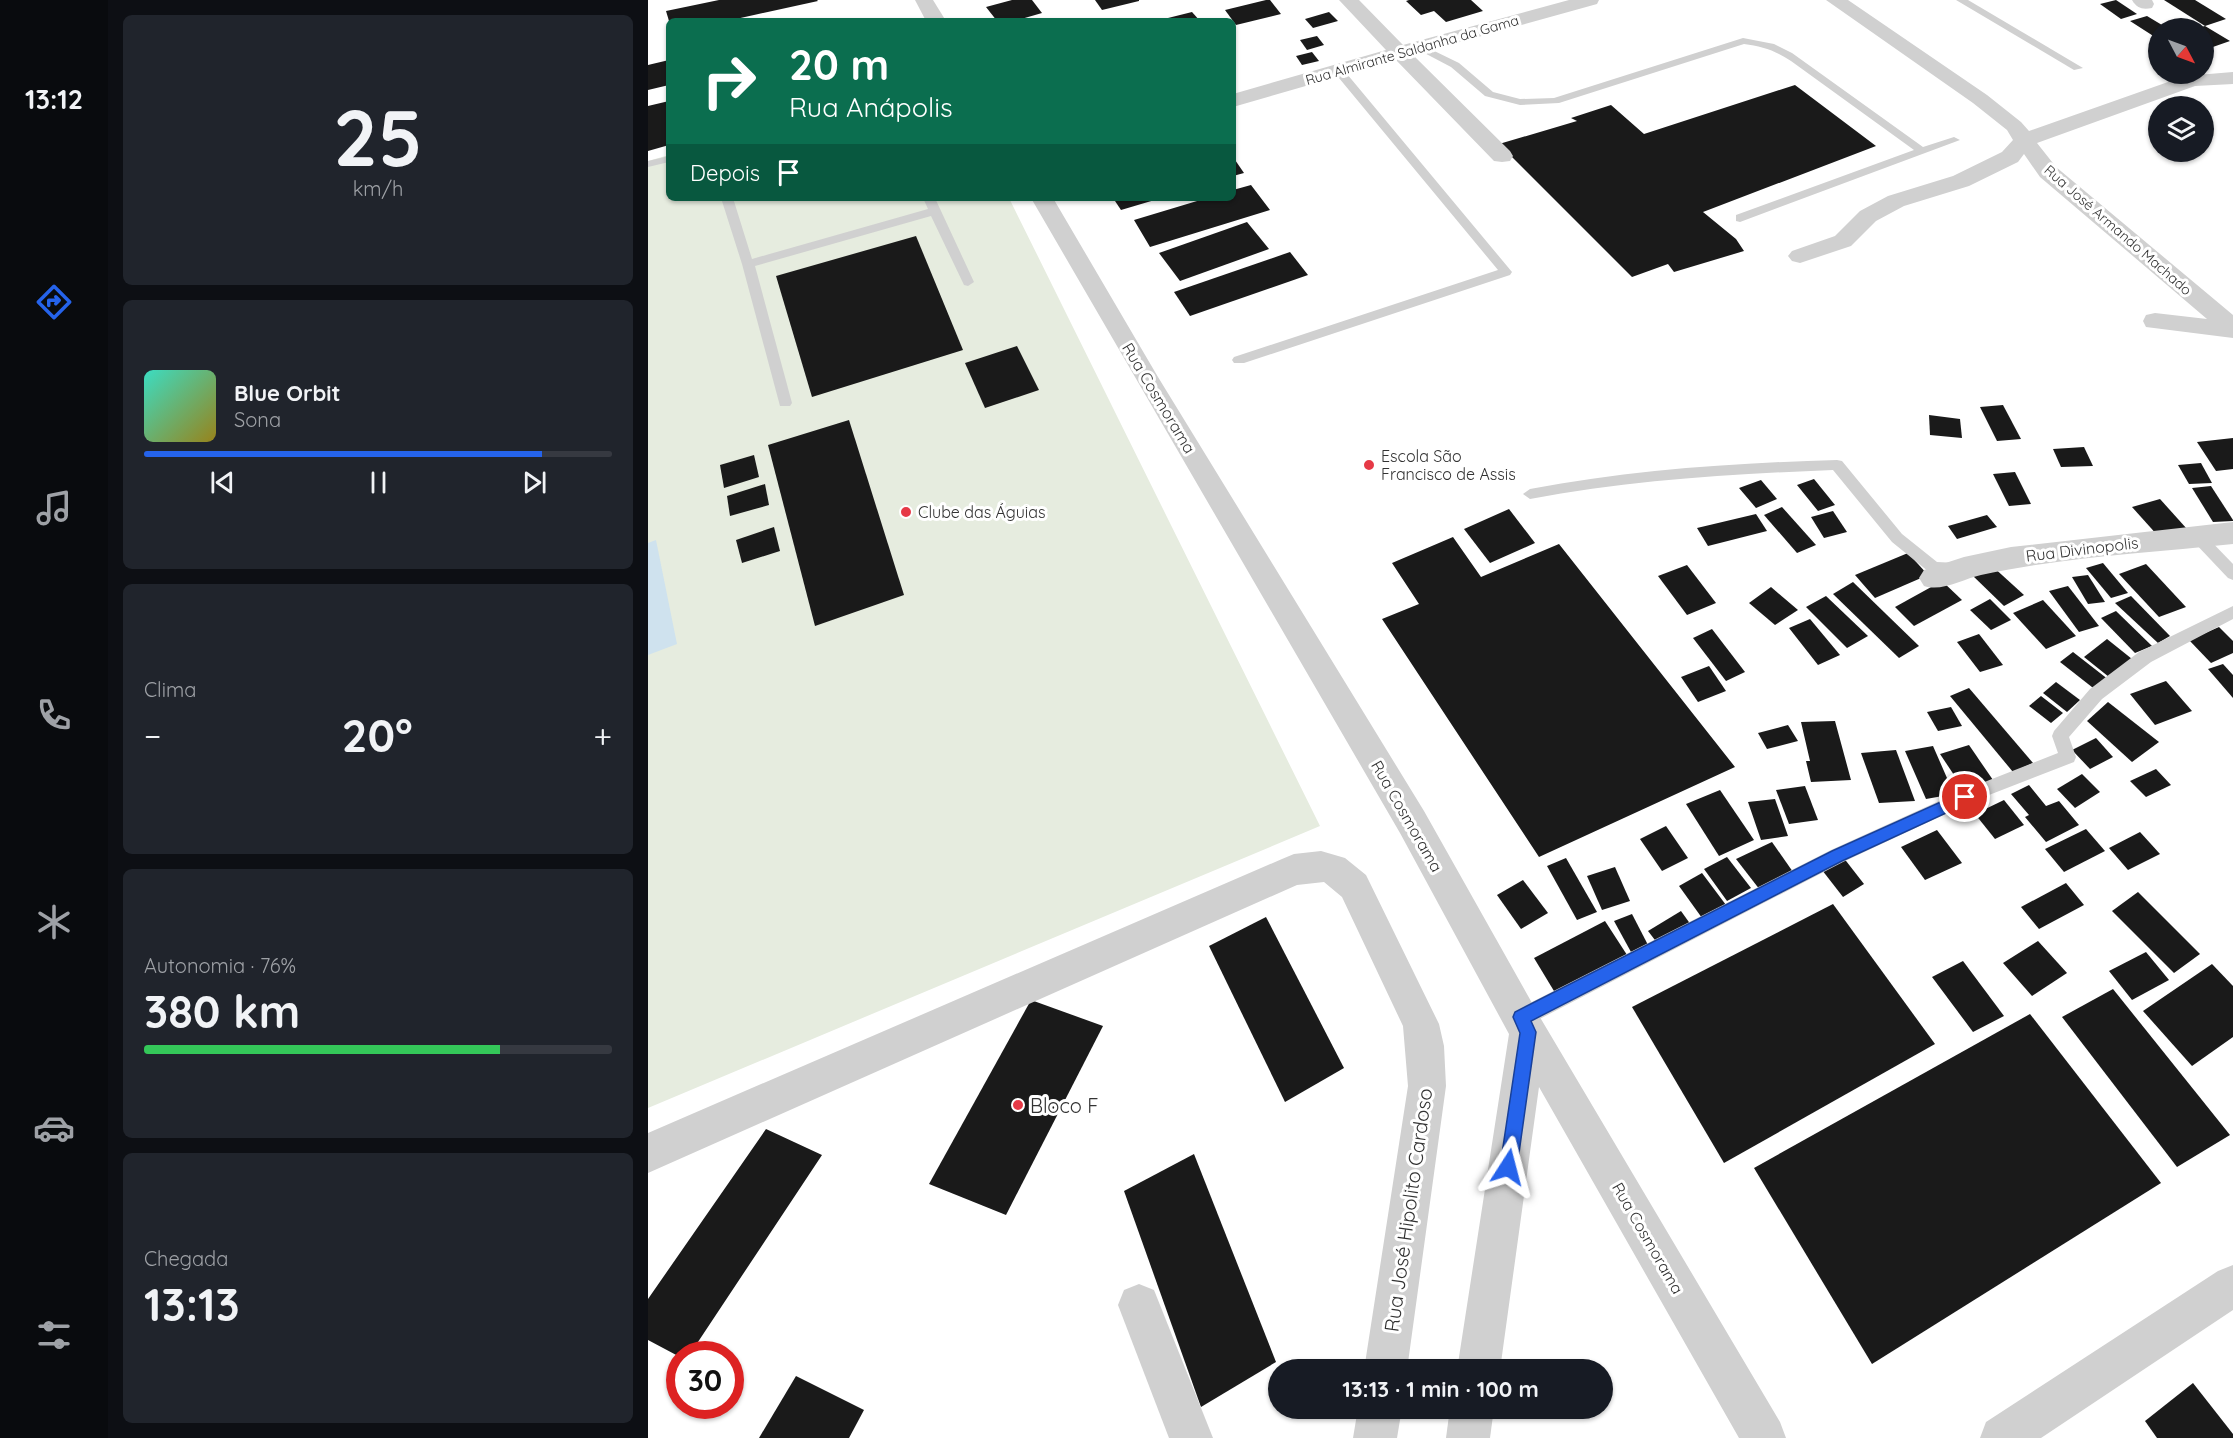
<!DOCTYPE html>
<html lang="pt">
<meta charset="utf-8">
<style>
:root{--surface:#171b24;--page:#20242c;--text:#f1f3f6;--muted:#9ea1a6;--line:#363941;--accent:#2563eb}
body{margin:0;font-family:Quicksand,sans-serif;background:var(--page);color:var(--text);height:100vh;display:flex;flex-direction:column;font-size:22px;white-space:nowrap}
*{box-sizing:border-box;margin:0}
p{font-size:20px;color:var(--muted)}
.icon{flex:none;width:33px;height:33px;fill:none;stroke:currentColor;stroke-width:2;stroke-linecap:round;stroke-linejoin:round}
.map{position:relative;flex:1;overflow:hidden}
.side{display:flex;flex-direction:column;gap:15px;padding:15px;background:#0d0f14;width:540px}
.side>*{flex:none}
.top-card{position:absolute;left:18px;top:18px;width:570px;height:183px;border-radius:9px;box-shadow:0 2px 4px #0004;background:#0b6e4f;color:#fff;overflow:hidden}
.needle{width:39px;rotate:131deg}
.buttons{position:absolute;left:1500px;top:18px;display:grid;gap:12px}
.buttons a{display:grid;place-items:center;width:66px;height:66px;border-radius:50%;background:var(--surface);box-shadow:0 2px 4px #0004;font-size:30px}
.speed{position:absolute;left:18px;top:1341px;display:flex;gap:12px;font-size:30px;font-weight:700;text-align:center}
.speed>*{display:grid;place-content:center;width:78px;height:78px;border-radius:50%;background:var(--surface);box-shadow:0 2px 4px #0004;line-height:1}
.speed .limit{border:9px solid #d22;background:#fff;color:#111}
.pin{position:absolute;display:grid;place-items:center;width:51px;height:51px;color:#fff;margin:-26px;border:3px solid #fff;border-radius:50%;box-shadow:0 2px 6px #0007}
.me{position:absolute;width:66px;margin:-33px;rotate:9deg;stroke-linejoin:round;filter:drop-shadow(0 0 4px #0008)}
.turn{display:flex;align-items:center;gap:21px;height:126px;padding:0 24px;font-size:27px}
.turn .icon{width:78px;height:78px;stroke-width:2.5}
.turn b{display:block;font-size:42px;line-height:51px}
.then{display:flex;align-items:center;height:57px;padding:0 24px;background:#0003;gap:12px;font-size:22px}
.big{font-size:45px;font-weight:700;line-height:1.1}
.side .card{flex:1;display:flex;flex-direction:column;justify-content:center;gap:9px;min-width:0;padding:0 21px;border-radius:9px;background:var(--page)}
.side .dial{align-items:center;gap:0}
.dial b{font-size:78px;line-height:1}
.song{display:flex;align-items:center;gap:18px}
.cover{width:72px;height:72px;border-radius:9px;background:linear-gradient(135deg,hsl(170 70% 55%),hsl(50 70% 35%))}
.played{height:6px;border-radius:3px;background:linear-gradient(90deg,var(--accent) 85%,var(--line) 85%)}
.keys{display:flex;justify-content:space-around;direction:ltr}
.heat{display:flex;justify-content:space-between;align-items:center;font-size:33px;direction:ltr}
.charge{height:9px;border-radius:4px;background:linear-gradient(90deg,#34c759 76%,var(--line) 0)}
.trip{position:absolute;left:620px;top:1359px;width:345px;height:60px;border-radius:30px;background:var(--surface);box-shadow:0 2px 4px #0004;font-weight:700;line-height:60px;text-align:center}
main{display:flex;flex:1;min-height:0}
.dock{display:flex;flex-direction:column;width:108px;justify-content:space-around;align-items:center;background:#090b0e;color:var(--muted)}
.dock .icon{width:42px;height:42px}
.dock .active{color:var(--accent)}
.dock b{font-size:27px;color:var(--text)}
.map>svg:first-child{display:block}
</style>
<main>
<nav class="dock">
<b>13:12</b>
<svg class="icon active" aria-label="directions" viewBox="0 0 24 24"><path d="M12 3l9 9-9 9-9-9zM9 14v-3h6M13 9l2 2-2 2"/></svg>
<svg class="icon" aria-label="music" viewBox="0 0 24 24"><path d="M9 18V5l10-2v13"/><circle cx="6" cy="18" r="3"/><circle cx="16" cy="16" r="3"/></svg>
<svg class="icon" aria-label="phone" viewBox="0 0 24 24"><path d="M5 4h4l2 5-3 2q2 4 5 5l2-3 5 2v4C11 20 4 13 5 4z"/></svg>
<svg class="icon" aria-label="climate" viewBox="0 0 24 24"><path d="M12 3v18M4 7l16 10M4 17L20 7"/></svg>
<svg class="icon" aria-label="car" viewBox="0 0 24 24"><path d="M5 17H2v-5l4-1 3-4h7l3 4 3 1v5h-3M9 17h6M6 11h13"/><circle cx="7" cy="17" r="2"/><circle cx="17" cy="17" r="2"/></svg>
<svg class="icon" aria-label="filters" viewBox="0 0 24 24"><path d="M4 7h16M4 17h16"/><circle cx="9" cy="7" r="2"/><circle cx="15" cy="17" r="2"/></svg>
</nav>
<section class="side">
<div class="card dial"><b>25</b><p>km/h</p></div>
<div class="card">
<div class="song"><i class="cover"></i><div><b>Blue Orbit</b><p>Sona</p></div></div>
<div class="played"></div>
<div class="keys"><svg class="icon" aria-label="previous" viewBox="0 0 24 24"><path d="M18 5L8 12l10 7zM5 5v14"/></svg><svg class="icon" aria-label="pause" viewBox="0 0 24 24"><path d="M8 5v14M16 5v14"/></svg><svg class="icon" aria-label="next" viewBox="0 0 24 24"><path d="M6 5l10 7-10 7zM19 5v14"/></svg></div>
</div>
<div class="card"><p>Clima</p>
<div class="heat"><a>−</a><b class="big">20°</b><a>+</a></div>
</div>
<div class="card"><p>Autonomia · 76%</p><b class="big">380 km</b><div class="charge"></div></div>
<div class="card"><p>Chegada</p><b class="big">13:13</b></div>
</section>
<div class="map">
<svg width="1585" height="1438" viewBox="0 0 1585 1438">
<rect width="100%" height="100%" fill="#fff"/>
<!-- green -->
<path fill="#e6ecdf" d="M 21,155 L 21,198 L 361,198 L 672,826 L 0,1108 L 0,161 Z"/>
<!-- water -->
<path fill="#cfe2ee" d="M 8,540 L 29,644 L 0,655 L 0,543 Z"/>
<!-- building -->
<g fill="#1a1a1a">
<path d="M 71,0 L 169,0 L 170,1 L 79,21 L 21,21 L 18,11 Z"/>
<path d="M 364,0 L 384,0 L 394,13 L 366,21 L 349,21 L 338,7 Z"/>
<path d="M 447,0 L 491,0 L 491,1 L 454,10 Z"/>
<path d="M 618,0 L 622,0 L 633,14 L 588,25 L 577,10 Z"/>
<path d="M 761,0 L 823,0 L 835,11 L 798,22 L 786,11 L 773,15 L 758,1 Z"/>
<path d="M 1468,0 L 1489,14 L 1473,19 L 1452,4 Z"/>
<path d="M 1516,0 L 1547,0 L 1578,19 L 1557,26 Z"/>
<path d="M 544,12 L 552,21 L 512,21 L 512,20 Z"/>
<path d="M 681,12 L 690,21 L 665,28 L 657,19 Z"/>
<path d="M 1499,16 L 1519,28 L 1510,28 L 1510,39 L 1482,21 Z"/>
<path d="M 1557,26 L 1582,41 L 1562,48 L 1556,44 L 1556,28 L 1549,28 Z"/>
<path d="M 669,36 L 676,45 L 659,50 L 652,40 Z"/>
<path d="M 664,52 L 671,61 L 654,65 L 648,56 Z"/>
<path d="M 21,60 L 21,85 L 0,90 L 0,65 Z"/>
<path d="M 1147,85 L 1228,146 L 1055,212 L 1088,239 L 1096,251 L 1026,272 L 1020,264 L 984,277 L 851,144 L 929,121 L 923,118 L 963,105 L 996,134 Z"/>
<path d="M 21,101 L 21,145 L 0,151 L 0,106 Z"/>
<path d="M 585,157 L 596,173 L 585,176 Z"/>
<path d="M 603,185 L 622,210 L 502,247 L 486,220 L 559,198 L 585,198 L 585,190 Z"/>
<path d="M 465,198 L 510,198 L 510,199 L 473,210 Z"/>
<path d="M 599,222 L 621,249 L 532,281 L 511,253 Z"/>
<path d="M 268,236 L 315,350 L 164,397 L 128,276 Z"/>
<path d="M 642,252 L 660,275 L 542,316 L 526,292 Z"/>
<path d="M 369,346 L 391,390 L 337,408 L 317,363 Z"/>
<path d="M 1355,405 L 1373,439 L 1349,441 L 1332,407 Z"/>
<path d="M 1281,415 L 1312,419 L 1314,438 L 1282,435 Z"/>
<path d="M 201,420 L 256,595 L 167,626 L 120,445 Z"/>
<path d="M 1585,438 L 1585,469 L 1568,471 L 1549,442 Z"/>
<path d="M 1436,447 L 1445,466 L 1413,467 L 1405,449 Z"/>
<path d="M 106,455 L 111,477 L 76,488 L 72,465 Z"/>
<path d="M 1553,463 L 1564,483 L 1541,484 L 1530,465 Z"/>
<path d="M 1367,472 L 1383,504 L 1361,506 L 1345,474 Z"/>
<path d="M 1166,479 L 1187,505 L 1170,511 L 1149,485 Z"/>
<path d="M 1113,480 L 1129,499 L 1108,508 L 1091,488 Z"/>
<path d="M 117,484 L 121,505 L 82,516 L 79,496 Z"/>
<path d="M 1563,486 L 1585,520 L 1585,521 L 1565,522 L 1544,488 Z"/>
<path d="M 1512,499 L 1539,529 L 1511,537 L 1484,507 Z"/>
<path d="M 1134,507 L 1168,545 L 1149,553 L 1116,515 Z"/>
<path d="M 861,509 L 887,543 L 842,563 L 816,529 Z"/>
<path d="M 1185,511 L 1199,532 L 1176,538 L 1163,517 Z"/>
<path d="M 1108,514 L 1119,531 L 1060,546 L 1049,528 Z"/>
<path d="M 1339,515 L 1349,527 L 1309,539 L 1300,526 Z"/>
<path d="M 126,527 L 132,551 L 94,563 L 88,540 Z"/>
<path d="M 805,537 L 833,577 L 911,544 L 1087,767 L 891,857 L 734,619 L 771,604 L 744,563 Z"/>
<path d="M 1260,553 L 1280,575 L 1227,598 L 1207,575 Z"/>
<path d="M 1455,563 L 1480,593 L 1463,598 L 1438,568 Z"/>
<path d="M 1498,564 L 1538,607 L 1511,617 L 1471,574 Z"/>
<path d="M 1039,565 L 1068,603 L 1039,615 L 1010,576 Z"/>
<path d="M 1343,565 L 1376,595 L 1356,606 L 1324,575 Z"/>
<path d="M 1440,575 L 1457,602 L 1440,604 L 1424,577 Z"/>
<path d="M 1294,581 L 1314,600 L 1266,626 L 1247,607 Z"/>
<path d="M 1205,582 L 1271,646 L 1251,658 L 1185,594 Z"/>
<path d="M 1420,586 L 1451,626 L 1431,632 L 1401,591 Z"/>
<path d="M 1123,587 L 1150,610 L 1127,625 L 1101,603 Z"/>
<path d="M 1178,596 L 1220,636 L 1199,648 L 1158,607 Z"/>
<path d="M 1483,596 L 1522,636 L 1510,643 L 1467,603 Z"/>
<path d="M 1342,599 L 1363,620 L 1343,630 L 1322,610 Z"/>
<path d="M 1395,600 L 1428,636 L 1398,649 L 1365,613 Z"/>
<path d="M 1468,611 L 1504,646 L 1487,653 L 1453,618 Z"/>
<path d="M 1162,619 L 1192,655 L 1170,665 L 1141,628 Z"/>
<path d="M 1571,627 L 1585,641 L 1585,653 L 1563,663 L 1541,640 Z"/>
<path d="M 1064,629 L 1097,672 L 1078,681 L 1045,638 Z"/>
<path d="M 1331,634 L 1355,665 L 1332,672 L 1309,642 Z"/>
<path d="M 1459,639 L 1484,659 L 1461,677 L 1436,657 Z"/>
<path d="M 1425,652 L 1461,680 L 1449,691 L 1412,662 Z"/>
<path d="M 1575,664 L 1585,675 L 1585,698 L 1560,669 Z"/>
<path d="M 1061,666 L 1078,691 L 1050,702 L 1033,677 Z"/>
<path d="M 1518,681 L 1544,711 L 1507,725 L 1482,694 Z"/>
<path d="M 1408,682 L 1432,700 L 1419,712 L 1395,693 Z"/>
<path d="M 1321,688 L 1385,763 L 1365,772 L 1302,696 Z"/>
<path d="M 1393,696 L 1415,713 L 1403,723 L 1381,706 Z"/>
<path d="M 1460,702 L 1511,742 L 1484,762 L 1439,721 Z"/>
<path d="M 1303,707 L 1314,726 L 1290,731 L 1279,712 Z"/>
<path d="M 1187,721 L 1203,780 L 1163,782 L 1158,761 L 1162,761 L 1153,722 Z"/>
<path d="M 1140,725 L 1150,741 L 1119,749 L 1110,733 Z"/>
<path d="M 1448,738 L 1465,757 L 1442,769 L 1424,750 Z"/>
<path d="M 1321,745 L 1345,780 L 1316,790 L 1292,754 Z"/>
<path d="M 1285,746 L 1306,794 L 1278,799 L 1257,751 Z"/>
<path d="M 1248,750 L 1267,801 L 1231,803 L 1213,753 Z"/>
<path d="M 1508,769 L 1523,785 L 1498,797 L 1482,781 Z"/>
<path d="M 1434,774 L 1452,792 L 1427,808 L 1409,789 Z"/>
<path d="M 1381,785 L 1398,806 L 1411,801 L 1431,825 L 1398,842 L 1377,817 L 1381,815 L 1363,794 Z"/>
<path d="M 1157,786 L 1170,820 L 1141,824 L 1128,790 Z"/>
<path d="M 1072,790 L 1106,840 L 1071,856 L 1038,804 Z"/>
<path d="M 1127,799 L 1140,836 L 1113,840 L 1100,802 Z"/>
<path d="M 1356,800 L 1376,825 L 1347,839 L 1327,814 Z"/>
<path d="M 1018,826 L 1040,858 L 1014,871 L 992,839 Z"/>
<path d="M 1438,829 L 1457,851 L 1416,872 L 1397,849 Z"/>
<path d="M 1289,830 L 1314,863 L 1277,880 L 1253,847 Z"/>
<path d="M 1492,832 L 1512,854 L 1480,870 L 1461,848 Z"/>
<path d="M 1124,842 L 1145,872 L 1112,890 L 1088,859 Z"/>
<path d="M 1079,857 L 1103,888 L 1079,901 L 1056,869 Z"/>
<path d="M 1195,857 L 1216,884 L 1195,897 L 1174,870 Z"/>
<path d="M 918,858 L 949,912 L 929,920 L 899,866 Z"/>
<path d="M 967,867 L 982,901 L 954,910 L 939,876 Z"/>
<path d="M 1054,873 L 1078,905 L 1054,918 L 1031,886 Z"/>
<path d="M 875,880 L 900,913 L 873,929 L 849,895 Z"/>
<path d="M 1418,883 L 1436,905 L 1391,929 L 1373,907 Z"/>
<path d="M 1490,892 L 1552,954 L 1526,973 L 1464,911 Z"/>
<path d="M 1185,904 L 1287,1044 L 1076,1163 L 984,1007 Z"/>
<path d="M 1033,911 L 1043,925 L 1010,944 L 1000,931 Z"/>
<path d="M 984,914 L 1000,945 L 983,952 L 966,921 Z"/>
<path d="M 618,917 L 696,1068 L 637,1102 L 561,946 Z"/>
<path d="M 957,921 L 981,958 L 909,996 L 886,958 Z"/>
<path d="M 1390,941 L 1419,973 L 1384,996 L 1355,963 Z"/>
<path d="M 1498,952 L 1521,980 L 1484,1000 L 1461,971 Z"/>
<path d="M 1315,961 L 1356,1016 L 1325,1032 L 1284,977 Z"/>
<path d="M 1564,964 L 1585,986 L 1585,1037 L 1544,1066 L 1495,1011 Z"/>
<path d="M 1465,989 L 1582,1135 L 1529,1167 L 1414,1017 Z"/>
<path d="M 383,1000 L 455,1026 L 358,1215 L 281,1184 Z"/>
<path d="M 1382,1014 L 1513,1183 L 1224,1364 L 1106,1168 Z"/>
<path d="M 118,1129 L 174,1155 L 42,1354 L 32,1354 L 32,1357 L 0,1340 L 0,1299 Z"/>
<path d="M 546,1154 L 628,1362 L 553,1407 L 476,1191 Z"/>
<path d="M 148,1376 L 216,1410 L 201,1438 L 111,1438 Z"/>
<path d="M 1545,1383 L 1585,1434 L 1585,1438 L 1509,1438 L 1497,1421 Z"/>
</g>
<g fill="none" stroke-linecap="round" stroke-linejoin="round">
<!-- lane -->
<g fill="#d0d0d0" fill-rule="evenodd">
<path d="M 1308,0 L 1320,0 L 1435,68 L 1426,70 Z"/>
<path d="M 1095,38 L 1126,44 L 1144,53 L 1275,147 L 1306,137 L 1312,140 L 1092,222 L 1088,221 L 1088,215 L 1266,150 L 1143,61 C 1128,51 1114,46 1096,44 L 911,103 L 872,105 L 837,96 L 803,67 L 765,47 L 774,45 L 811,63 L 845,92 L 872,99 L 906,98 Z"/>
<path d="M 690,67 L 694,68 L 864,272 L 862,275 L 596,363 L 586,363 L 584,360 L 586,357 L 850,270 L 686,72 L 685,70 Z"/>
<path d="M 21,156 L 21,162 L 0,167 L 0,161 Z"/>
<path d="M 73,198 L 85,198 L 104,259 L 280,209 L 275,198 L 287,198 L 326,282 L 320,286 L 316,285 L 283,216 L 107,266 L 144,403 L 142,406 L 132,406 L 94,264 Z"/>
<path d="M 1189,460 L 1194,461 L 1254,534 L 1289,562 L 1310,563 L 1313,567 L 1310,571 L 1286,574 L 1281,572 L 1244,542 L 1185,470 C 1083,474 982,480 882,499 L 875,494 L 882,489 C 984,470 1086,463 1189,460 Z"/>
<path d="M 1550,531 L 1555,533 L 1585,564 L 1585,580 L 1580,578 L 1545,541 L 1543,537 L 1545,533 Z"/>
<path d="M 1585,606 L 1585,619 L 1503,662 L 1454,699 L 1421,737 L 1428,757 L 1426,762 L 1323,802 L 1195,862 L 880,1025 L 873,1028 L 866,1025 L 863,1018 L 866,1011 L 1183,850 L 1311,792 L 1410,753 L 1404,736 L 1406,731 L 1442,689 L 1491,652 Z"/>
</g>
<!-- street -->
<g fill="#d0d0d0" fill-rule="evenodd">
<path d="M 267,0 L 285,0 L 298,21 L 278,21 Z"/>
<path d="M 691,0 L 711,0 L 755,45 L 921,0 L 951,0 L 949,4 L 765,55 L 862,151 L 865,156 L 862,161 L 854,162 L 846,161 L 748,60 L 585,107 L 585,94 L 738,50 Z"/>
<path d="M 1178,0 L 1200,0 L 1339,95 L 1373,122 L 1381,131 L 1537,76 L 1585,72 L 1585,84 L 1547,86 L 1389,143 L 1408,167 L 1585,315 L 1585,338 L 1498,327 L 1495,321 L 1498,315 L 1507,313 L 1559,319 L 1392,177 L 1376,154 L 1370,162 L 1321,186 L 1256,206 L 1228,221 L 1203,246 L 1152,263 L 1144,261 L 1140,256 L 1144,251 L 1187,236 L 1212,211 L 1240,196 L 1305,176 L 1354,152 L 1365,140 L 1359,130 L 1325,103 Z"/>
<path d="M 1484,0 L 1504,0 L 1506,4 L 1504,8 C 1494,10 1489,8 1484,0 Z"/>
<path d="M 383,198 L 405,198 L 510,377 L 776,811 L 893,1019 L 1132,1422 L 1138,1438 L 1091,1438 L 891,1087 L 852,1370 L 809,1370 L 861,1034 L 752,833 Z"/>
<path d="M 1585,522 L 1585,544 C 1501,553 1415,557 1333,575 C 1315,579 1294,592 1276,586 L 1271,578 L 1276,570 L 1316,557 L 1363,547 Z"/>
<path d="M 673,851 L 697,858 L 718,875 L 791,1024 L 796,1046 L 798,1086 L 759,1370 L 716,1370 L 760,1086 L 755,1026 L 694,897 L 676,882 L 649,885 L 0,1173 L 0,1133 L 634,859 L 646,854 Z"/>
<path d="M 1585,1265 L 1585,1310 L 1393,1438 L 1332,1438 L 1338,1422 L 1570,1271 Z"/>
<path d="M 491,1284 L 506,1290 L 565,1438 L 521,1438 L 470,1305 L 476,1290 Z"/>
<path d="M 710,1408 L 754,1408 L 749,1438 L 705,1438 Z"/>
<path d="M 802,1408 L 846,1408 L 842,1438 L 798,1438 Z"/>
</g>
</g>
<!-- route -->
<path fill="#2563eb" stroke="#184099" stroke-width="1.5" d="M 1317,791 L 1322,793 L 1324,797 L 1322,802 L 1194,861 L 883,1021 L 888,1032 L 869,1167 L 866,1173 L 860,1175 L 854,1173 L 852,1167 L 872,1033 L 865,1017 L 867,1012 L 1184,851 Z"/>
<!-- markers -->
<g fill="#e63946" stroke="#fff" stroke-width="2">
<circle cx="721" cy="465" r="6"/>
<circle cx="258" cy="512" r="6"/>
<circle cx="370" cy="1105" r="6"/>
</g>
<g text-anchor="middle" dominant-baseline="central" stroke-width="6" stroke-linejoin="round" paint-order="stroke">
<!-- far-street labels -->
<g font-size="14" fill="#333" stroke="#fff">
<text transform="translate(764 50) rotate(-16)">Rua Almirante Saldanha da Gama</text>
<text transform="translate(1470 230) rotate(41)">Rua José Armando Machado</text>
</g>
<!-- street labels -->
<g font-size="16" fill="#333" stroke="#fff">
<text transform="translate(511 398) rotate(59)">Rua Cosmorama</text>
<text transform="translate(1434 549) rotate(-7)">Rua Divinopolis</text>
<text transform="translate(759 816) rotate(60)">Rua Cosmorama</text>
<text transform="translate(1000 1238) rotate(60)">Rua Cosmorama</text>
</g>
<!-- poi labels -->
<g font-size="16" fill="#333" stroke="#fff" text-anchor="start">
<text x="733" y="456">Escola São<tspan x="733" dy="18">Francisco de Assis</tspan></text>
<text x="270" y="512">Clube das Águias</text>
</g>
<!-- near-poi labels -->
<g font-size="20" fill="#333" stroke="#fff" text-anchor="start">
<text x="382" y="1105">Bloco F</text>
</g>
<!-- near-street labels -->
<g font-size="20" fill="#333" stroke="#fff">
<text transform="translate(760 1210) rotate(-82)">Rua José Hipolito Cardoso</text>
</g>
</g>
</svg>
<div class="buttons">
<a><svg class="needle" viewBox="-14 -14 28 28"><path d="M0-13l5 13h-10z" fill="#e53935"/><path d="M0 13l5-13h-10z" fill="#9ea1a6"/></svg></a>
<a><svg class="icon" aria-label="layers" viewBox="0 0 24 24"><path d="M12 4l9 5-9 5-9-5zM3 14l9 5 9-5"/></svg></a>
</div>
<div class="speed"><div class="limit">30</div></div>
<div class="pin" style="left:1317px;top:797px;background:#d93025"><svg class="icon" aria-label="arrive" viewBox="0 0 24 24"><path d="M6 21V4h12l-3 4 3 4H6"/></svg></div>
<svg class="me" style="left:860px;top:1167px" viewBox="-20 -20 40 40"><path d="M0-17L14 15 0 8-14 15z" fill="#2563eb" stroke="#fff" stroke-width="4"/></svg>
<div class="trip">13:13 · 1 min · 100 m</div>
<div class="top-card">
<div class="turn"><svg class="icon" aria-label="right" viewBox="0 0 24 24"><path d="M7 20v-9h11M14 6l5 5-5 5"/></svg><div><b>20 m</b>Rua Anápolis</div></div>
<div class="then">Depois<svg class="icon" aria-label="arrive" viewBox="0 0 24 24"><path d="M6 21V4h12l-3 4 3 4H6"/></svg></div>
</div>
</div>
</main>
